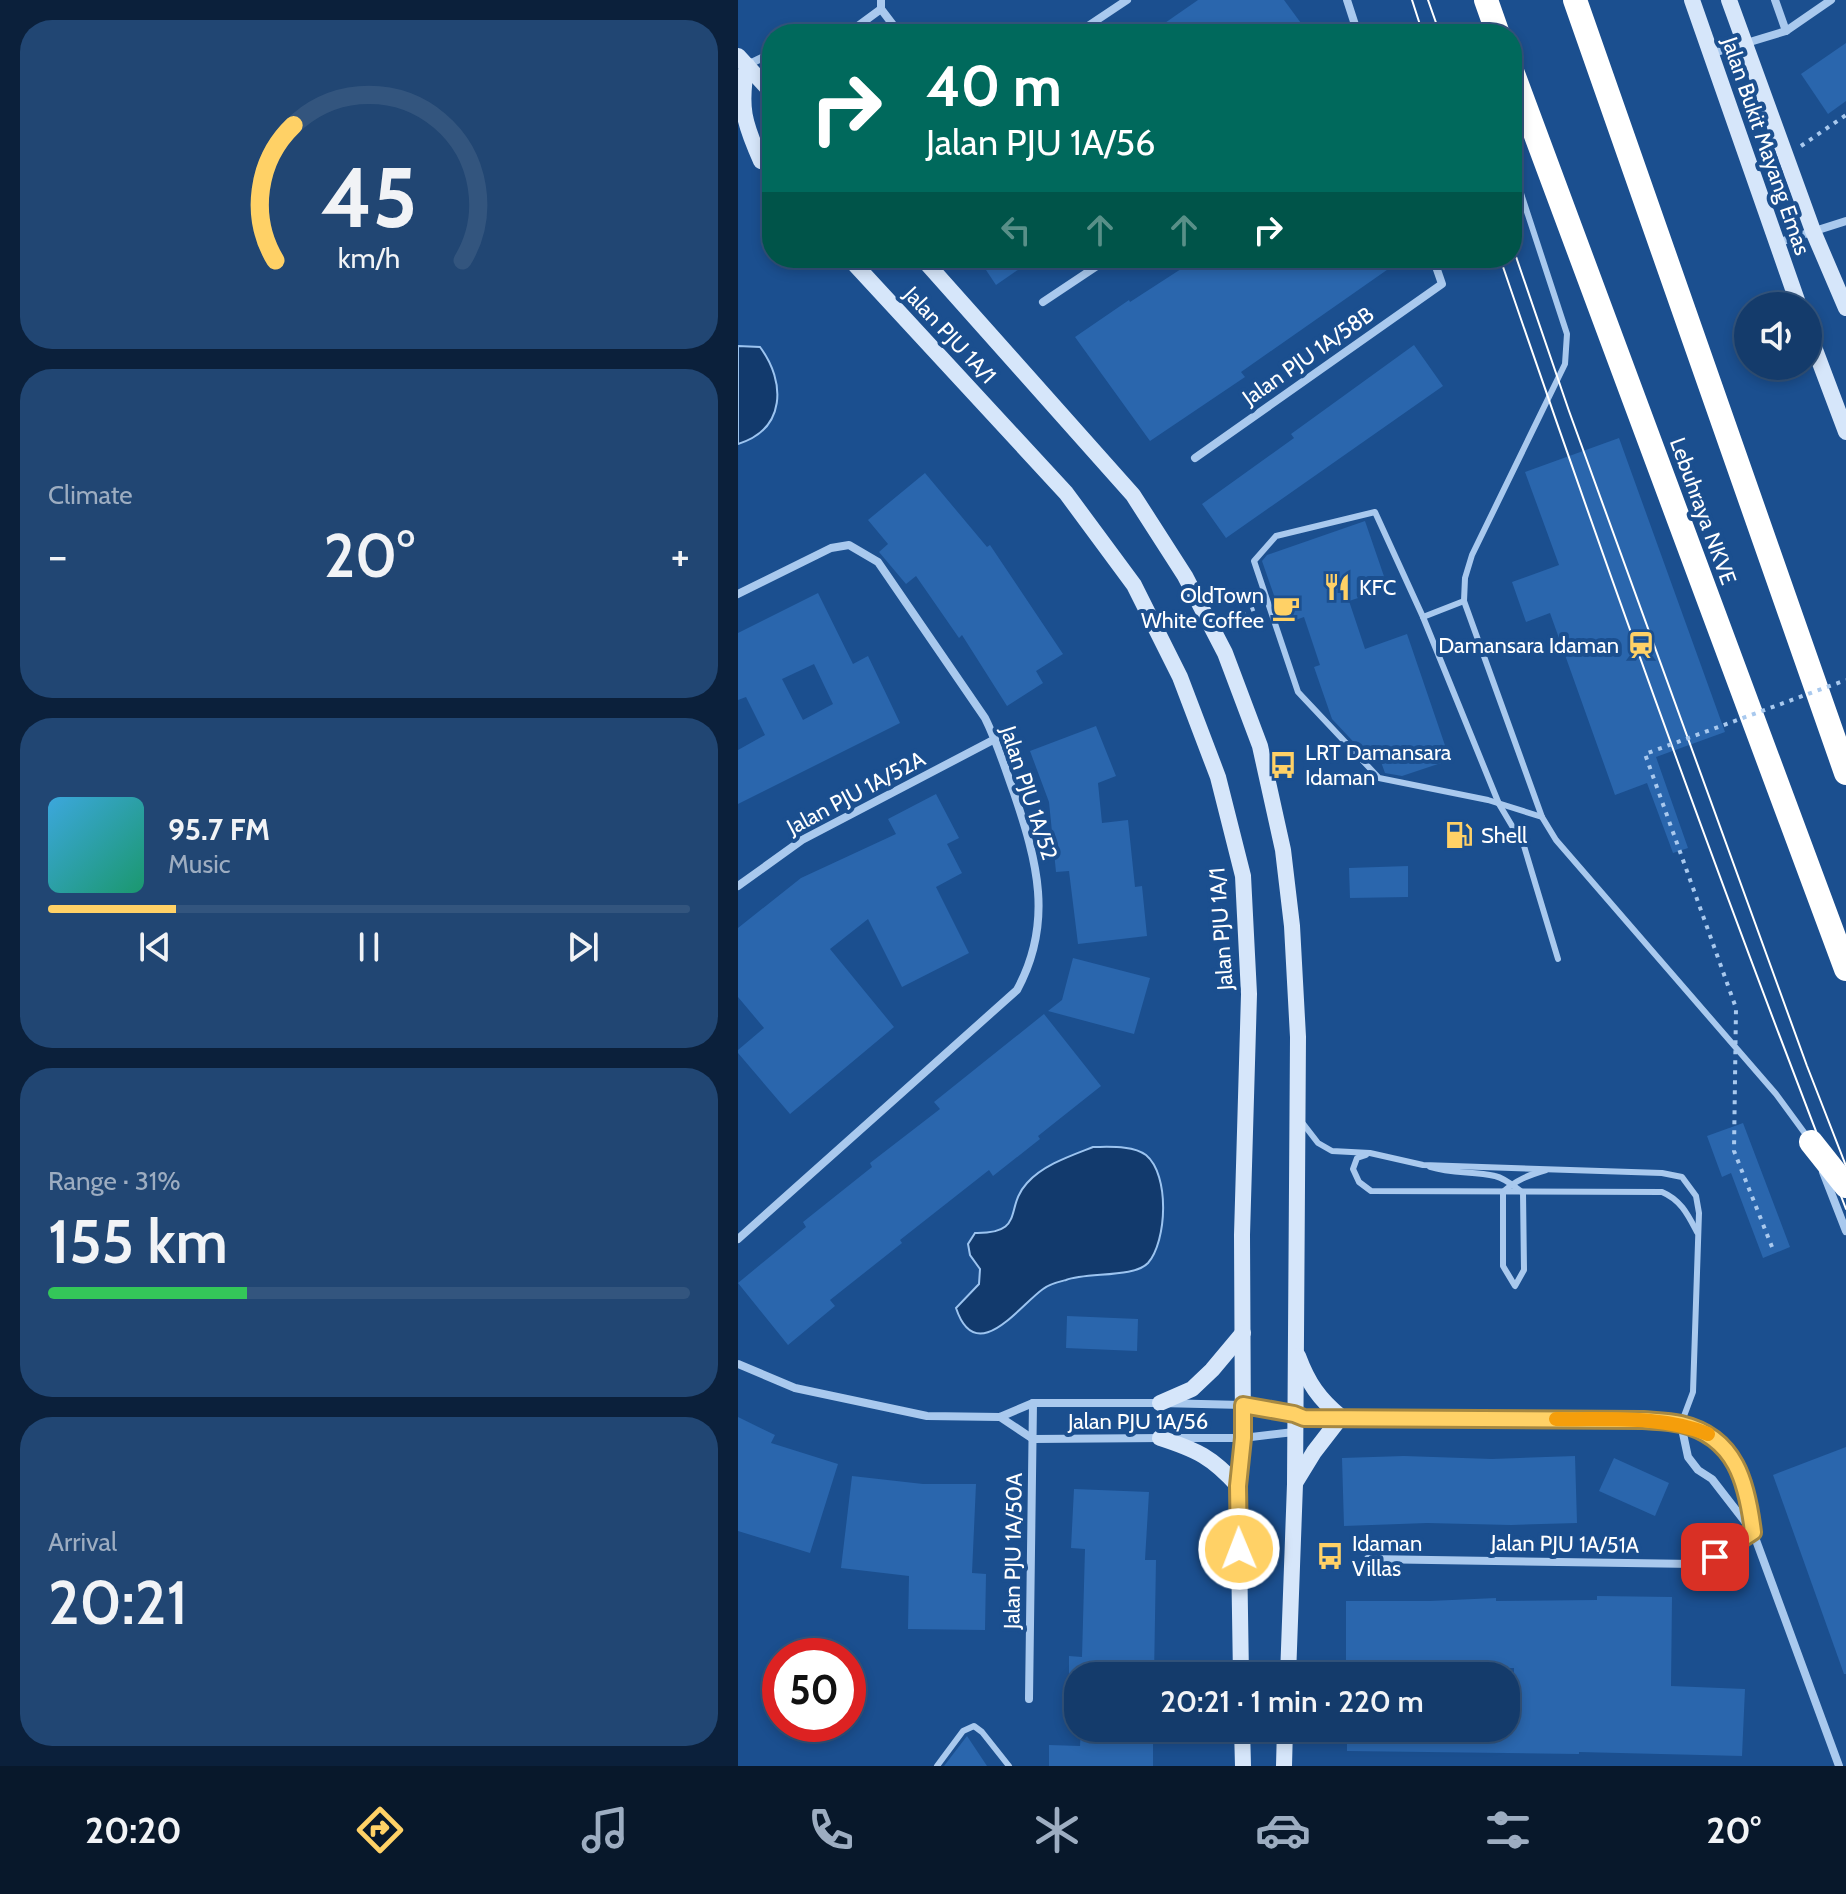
<!DOCTYPE html>
<meta charset="utf-8">
<style>
:root{--surface:#143b6b;--page:#214673;--text:#f1f3f6;--muted:#9dadc1;--line:#33557e;--accent:#ffd166}
body{margin:0;font-family:Cabin,sans-serif;background:var(--page);color:var(--text);height:100vh;display:flex;flex-direction:column;font-size:30px;white-space:nowrap}
*{box-sizing:border-box;margin:0}
p{font-size:26px;color:var(--muted)}
.icon{flex:none;width:44px;height:44px;fill:none;stroke:currentColor;stroke-width:2;stroke-linecap:round;stroke-linejoin:round}
.map{position:relative;flex:1;overflow:hidden}
.panel{display:flex;flex-direction:column;gap:20px;padding:20px;background:#0b203b;width:738px}
.panel>*{flex:none}
.top-card{position:absolute;left:24px;top:24px;width:760px;height:244px;border-radius:32px;box-shadow:0 4px 12px #0003,0 0 0 2px var(--line);background:#00695c;color:#fff;overflow:hidden}
.fabs{position:absolute;left:996px;top:292px;display:grid;gap:16px}
.fabs a{display:grid;place-items:center;width:88px;height:88px;border-radius:50%;background:var(--surface);box-shadow:0 4px 12px #0003,0 0 0 2px var(--line);font-size:40px}
.speed{position:absolute;left:24px;top:1638px;display:flex;gap:16px;font-size:40px;font-weight:700;text-align:center}
.speed>*{display:grid;place-content:center;width:104px;height:104px;border-radius:50%;background:var(--surface);box-shadow:0 4px 12px #0003,0 0 0 2px var(--line);line-height:1}
.speed .limit{border:12px solid #d22;background:#fff;color:#111}
.pin{position:absolute;display:grid;place-items:center;width:68px;height:68px;color:#fff;margin:-34px;border-radius:16px;box-shadow:0 4px 12px #0006}
.me{position:absolute;width:88px;margin:-44px;rotate:359deg;stroke-linejoin:round;filter:drop-shadow(0 0 6px #0008)}
.turn{display:flex;align-items:center;gap:28px;height:168px;padding:0 32px;font-size:36px}
.turn .icon{width:104px;height:104px;stroke-width:2.5}
.turn b{display:block;font-size:56px;line-height:68px}
.lanes{display:flex;align-items:center;height:76px;padding:0 32px;background:#0003;justify-content:center;gap:40px;direction:ltr}
.lanes .off{opacity:.35}
.big{font-size:60px;font-weight:600;line-height:1.1}
.panel .widget{flex:1;display:flex;flex-direction:column;justify-content:center;gap:12px;min-width:0;padding:0 28px;border-radius:32px;background:var(--page)}
.panel .dial{align-items:center;gap:0}
.dial svg{height:208px;overflow:visible;fill:none;stroke:var(--line);stroke-width:7;stroke-linecap:round;text-anchor:middle}
.dial text{fill:var(--text);stroke:none}
.song{display:flex;align-items:center;gap:24px}
.cover{width:96px;height:96px;border-radius:12px;background:linear-gradient(135deg,hsl(200 70% 55%),hsl(160 70% 35%))}
.played{height:8px;border-radius:4px;background:linear-gradient(90deg,var(--accent) 20%,var(--line) 20%)}
.keys{display:flex;justify-content:space-around;direction:ltr}
.heat{display:flex;justify-content:space-between;align-items:center;font-size:44px;direction:ltr}
.charge{height:12px;border-radius:6px;background:linear-gradient(90deg,#34c759 31%,var(--line) 0)}
.trip{position:absolute;left:326px;top:1662px;width:456px;height:80px;border-radius:32px;background:var(--surface);box-shadow:0 4px 12px #0003,0 0 0 2px var(--line);font-weight:600;line-height:80px;text-align:center}
.menu{display:flex;height:128px;justify-content:space-around;align-items:center;background:#08182b;color:var(--muted)}
.menu .icon{width:56px;height:56px}
.menu .on{color:var(--accent)}
.menu b{font-size:36px;color:var(--text)}
main{display:flex;flex:1;min-height:0}
.map>svg:first-child{display:block}
</style>
<main>
<section class="panel">
<div class="widget dial"><svg viewBox="0 0 100 80">
<path d="M14 69A42 42 0 1 1 86 69"/>
<path d="M14 69A42 42 0 0 1 21 17" stroke="#ffd166"/>
<text x="50" y="56" font-size="32" font-weight="700">45</text>
<text x="50" y="72" font-size="11">km/h</text>
</svg></div>
<div class="widget"><p>Climate</p>
<div class="heat"><a>−</a><b class="big">20°</b><a>+</a></div>
</div>
<div class="widget">
<div class="song"><i class="cover"></i><div><b>95.7 FM</b><p>Music</p></div></div>
<div class="played"></div>
<div class="keys"><svg class="icon" aria-label="previous" viewBox="0 0 24 24"><path d="M18 5L8 12l10 7zM5 5v14"/></svg><svg class="icon" aria-label="pause" viewBox="0 0 24 24"><path d="M8 5v14M16 5v14"/></svg><svg class="icon" aria-label="next" viewBox="0 0 24 24"><path d="M6 5l10 7-10 7zM19 5v14"/></svg></div>
</div>
<div class="widget"><p>Range · 31%</p><b class="big">155 km</b><div class="charge"></div></div>
<div class="widget"><p>Arrival</p><b class="big">20:21</b></div>
</section>
<div class="map">
<svg width="1108" height="1766" viewBox="0 0 1108 1766">
<rect width="100%" height="100%" fill="#1b4f8f"/>
<!-- water -->
<g fill="#123a6d" stroke="#9cc4f0" stroke-width="2">
<path d="M 0,346 L 22,347 C 48,382 48,429 0,444 Z"/>
<path d="M 355,1147 C 371,1147 395,1145 408,1155 C 432,1175 429,1241 410,1263 C 396,1278 349,1272 328,1280 C 320,1282 311,1284 305,1289 C 281,1306 238,1368 218,1308 L 241,1284 L 242,1269 L 232,1255 L 230,1244 L 237,1233 C 288,1234 266,1208 289,1183 C 305,1165 332,1156 355,1147 Z"/>
</g>
<!-- building -->
<g fill="#2a66ad" fill-rule="evenodd">
<path d="M 460,0 L 546,0 L 571,34 L 411,34 Z"/>
<path d="M 1108,43 L 1108,101 L 1090,114 L 1063,74 Z"/>
<path d="M 240,258 L 297,258 L 258,285 Z"/>
<path d="M 460,258 L 666,258 L 503,372 L 507,377 L 412,441 L 337,337 L 391,300 L 392,302 Z"/>
<path d="M 676,345 L 705,386 L 488,538 L 464,504 L 556,438 L 553,434 Z"/>
<path d="M 881,438 L 987,732 L 918,757 L 950,848 L 935,853 L 909,783 L 877,795 L 812,613 L 788,622 L 774,582 L 821,565 L 787,472 Z"/>
<path d="M 187,473 L 249,547 L 252,545 L 325,654 L 298,671 L 305,683 L 269,706 L 224,635 L 221,638 L 178,576 L 168,584 L 141,552 L 150,544 L 130,520 Z"/>
<path d="M 627,521 L 650,588 L 611,601 L 627,649 L 669,634 L 712,760 L 664,776 L 647,773 L 638,748 L 626,753 L 594,719 L 576,667 L 582,665 L 566,617 L 546,624 L 524,561 L 529,555 Z"/>
<path d="M 80,593 L 115,664 L 130,656 L 162,723 L 0,804 L 0,750 L 27,735 L 8,697 L 0,700 L 0,633 ZM 76,664 L 95,704 L 65,720 L 44,679 Z"/>
<path d="M 358,726 L 378,776 L 360,783 L 364,823 L 390,820 L 397,887 L 404,886 L 409,936 L 340,944 L 331,871 L 318,872 L 311,802 L 292,751 Z"/>
<path d="M 198,794 L 221,838 L 209,844 L 224,873 L 198,887 L 231,953 L 164,987 L 130,919 L 92,949 L 156,1027 L 52,1114 L 0,1053 L 0,1050 L 26,1028 L 0,997 L 0,928 L 63,878 L 158,834 L 150,819 Z"/>
<path d="M 670,866 L 670,897 L 612,898 L 611,868 Z"/>
<path d="M 335,958 L 412,978 L 396,1034 L 310,1011 L 324,1000 Z"/>
<path d="M 306,1014 L 363,1086 L 300,1136 L 302,1139 L 255,1176 L 251,1170 L 162,1240 L 164,1243 L 92,1300 L 97,1306 L 50,1345 L 0,1283 L 68,1227 L 65,1222 L 134,1167 L 132,1163 L 202,1109 L 196,1102 Z"/>
<path d="M 1005,1123 L 1052,1247 L 1025,1258 L 993,1173 L 984,1177 L 969,1136 Z"/>
<path d="M 329,1316 L 400,1319 L 399,1351 L 328,1348 Z"/>
<path d="M 0,1417 L 37,1435 L 33,1443 L 100,1464 L 72,1553 L 0,1531 Z"/>
<path d="M 1108,1447 L 1108,1674 L 1106,1674 L 1035,1475 Z"/>
<path d="M 666,1456 L 754,1459 L 837,1456 L 839,1523 L 773,1525 L 689,1523 L 606,1526 L 604,1458 Z"/>
<path d="M 876,1458 L 931,1483 L 917,1516 L 861,1491 Z"/>
<path d="M 114,1476 L 185,1484 L 238,1484 L 234,1573 L 248,1574 L 247,1630 L 170,1629 L 171,1576 L 103,1568 Z"/>
<path d="M 336,1489 L 411,1492 L 407,1560 L 418,1560 L 416,1676 L 331,1676 L 331,1656 L 344,1657 L 347,1549 L 333,1548 Z"/>
<path d="M 859,1596 L 934,1597 L 933,1686 L 1007,1689 L 1004,1756 L 841,1752 L 841,1754 L 609,1751 L 609,1728 L 775,1728 L 776,1668 L 608,1668 L 608,1601 L 692,1601 L 758,1598 L 758,1601 L 859,1600 Z"/>
<path d="M 343,1728 L 415,1728 L 415,1766 L 311,1766 L 311,1745 L 342,1746 Z"/>
<path d="M 229,1736 L 249,1766 L 206,1766 Z"/>
</g>
<g fill="none" stroke-linecap="round" stroke-linejoin="round">
<!-- path -->
<g stroke="#a9c9ee" stroke-width="4" stroke-dasharray="4 6" stroke-linecap="butt">
<path d="M 1063,146 L 1108,115"/>
<path d="M 494,617 L 518,608"/>
</g>
<!-- lane -->
<g stroke="#a9c9ee" stroke-width="6">
<path d="M 774,166 L 829,334 L 827,364 L 734,555 L 727,578 L 726,601 L 804,817 L 818,840 L 1038,1094 L 1071,1139"/>
<path d="M 726,601 L 685,617 L 637,512 L 538,536 L 516,561 L 560,692 L 641,778 L 750,800 L 804,817"/>
<path d="M 685,617 L 761,804 L 786,846 L 820,959"/>
<path d="M 563,1121 L 580,1143 L 594,1151 L 632,1153 L 685,1165 L 924,1173 L 944,1177 L 958,1196 L 961,1213 L 955,1392 L 943,1424"/>
<path d="M 628,1155 L 619,1158 L 615,1169 L 621,1182 L 633,1191 L 924,1192 C 943,1200 950,1215 959,1232"/>
<path d="M 692,1167 C 714,1174 736,1171 757,1176 C 767,1178 777,1187 785,1193 L 786,1270 L 777,1286 L 765,1266 L 765,1192 C 778,1180 791,1175 808,1170"/>
<path d="M 199,1766 L 225,1731 L 236,1726 L 244,1732 L 271,1766"/>
</g>
<!-- street -->
<g stroke="#a9c9ee" stroke-width="8">
<path d="M 143,0 L 143,9 L 162,34"/>
<path d="M 609,0 L 620,34"/>
<path d="M 1037,0 L 1048,31"/>
<path d="M 109,34 L 143,9"/>
<path d="M 338,34 L 389,0"/>
<path d="M 972,54 L 1048,31 L 1093,0"/>
<path d="M 9,65 L 34,53"/>
<path d="M 1039,243 L 1108,221"/>
<path d="M 305,302 L 371,258"/>
<path d="M 457,458 L 704,284 L 695,258"/>
<path d="M 0,594 L 93,548 L 111,545 L 140,562 L 247,718 C 259,742 267,768 276,793 C 299,861 316,922 279,990 L 0,1239"/>
<path d="M 0,886 L 64,840 L 257,739"/>
<path d="M 1085,1172 L 1108,1231"/>
<path d="M 0,1364 L 57,1388 L 189,1416 L 262,1417 L 295,1403 L 422,1403 L 505,1405 L 556,1414 L 566,1418 L 905,1420 C 917,1421 931,1421 943,1424 C 998,1437 1009,1483 1015,1532 L 1101,1766"/>
<path d="M 262,1417 L 295,1439 L 425,1438"/>
<path d="M 943,1424 L 950,1457 L 960,1470 L 974,1479 L 1015,1532"/>
<path d="M 438,1438 L 505,1438 L 556,1432 L 558,1429"/>
<path d="M 630,1559 L 957,1564 L 977,1557 L 1015,1532"/>
<path d="M 291,1699 L 295,1403"/>
</g>
<!-- secondary -->
<g stroke="#d6e6fa" stroke-width="16">
<path d="M 954,0 L 1061,306"/>
<path d="M 991,0 L 1075,231 L 1108,308"/>
<path d="M 0,56 L 34,93"/>
<path d="M 9,65 C 1,107 6,123 23,161"/>
<path d="M 111,258 L 328,493 L 396,585 L 442,677 L 480,777 L 505,876 L 511,994 L 504,1235 L 505,1438 L 500,1486 L 503,1676"/>
<path d="M 184,258 L 395,495 L 447,576 L 487,653 L 522,746 L 545,850 L 554,926 L 560,1037 L 557,1484 L 550,1676"/>
<path d="M 1070,331 L 1108,432"/>
<path d="M 422,1403 L 454,1389 L 474,1370 L 505,1333"/>
<path d="M 422,1438 C 459,1450 474,1457 500,1486"/>
<path d="M 557,1483 L 576,1452 L 603,1417 C 581,1399 570,1383 560,1356"/>
<path d="M 504,1728 L 505,1766"/>
<path d="M 546,1766 L 547,1728"/>
</g>
<!-- highway -->
<g stroke="#fff" stroke-width="24">
<path d="M 748,0 L 760,34"/>
<path d="M 837,0 L 1108,773"/>
<path d="M 774,71 L 1108,969"/>
<path d="M 1073,1142 L 1108,1186"/>
</g>
<!-- tram -->
<g stroke="#fff" stroke-width="2">
<path d="M 674,0 L 685,34"/>
<path d="M 690,0 L 702,34"/>
<path d="M 774,245 L 831,411 L 1069,1066 L 1108,1166"/>
<path d="M 762,258 C 871,577 986,895 1108,1209"/>
</g>
<!-- path-bridge -->
<path stroke="#a9c9ee" stroke-width="4" stroke-dasharray="4 6" stroke-linecap="butt" d="M 1034,1247 L 996,1151 L 998,1008 L 907,754 L 1108,680"/>
</g>
<g fill="none" stroke-linecap="round" stroke-linejoin="round">
<!-- route casing -->
<g stroke="#a68842" stroke-width="20">
<path id="route" d="M 501,1549 L 500,1486 L 505,1438 L 505,1405 L 556,1414 L 566,1418 L 905,1420 C 917,1421 931,1421 943,1424 C 998,1437 1009,1483 1015,1532 L 977,1557"/>
</g>
<!-- route -->
<use href="#route" stroke="#ffd166" stroke-width="14"/>
<!-- slow -->
<path stroke="#f59e0b" stroke-width="14" d="M 818,1419 C 869,1420 922,1415 970,1434"/>
</g>
<!-- icons -->
<defs>
<g id="restaurant-bare" transform="scale(2.16)"><path d="M-5-6h1v4h1v-4h1v4h1v-4h1v5L-1.5 .5V6h-2V.5L-5-1ZM5-6V6H3V1.5H1.5Q1.5-4 5-6Z" fill="#ffd166" stroke="#1b4f8f" stroke-width="2.5" paint-order="stroke"/></g>
<g id="cafe-bare" transform="scale(2.16)"><path d="M-5.5-4.5H6V0H3Q3 3.5 0 3.5H-2.5Q-5.5 3.5-5.5 0ZM3-3.2v2h1.7v-2ZM-6 4.5H4V6H-6Z" fill="#ffd166" stroke="#1b4f8f" stroke-width="2.5" paint-order="stroke"/></g>
<g id="station-bare" transform="scale(2.16)"><path d="M-3-6H3Q5-6 5-4V2Q5 4 3 4L4.5 6H3L1.5 4h-3L-3 6H-4.5L-3 4Q-5 4-5 2V-4Q-5-6-3-6ZM-3.5-4v3h7v-3ZM-3.5 1v1.5H-2V1ZM2 1v1.5H3.5V1Z" fill="#ffd166" stroke="#1b4f8f" stroke-width="2.5" paint-order="stroke"/></g>
<g id="bus-bare" transform="scale(2.16)"><path d="M-5-6H5V4H4V6H2V4H-2V6H-4V4H-5ZM-3.5-4V0h7V-4ZM-3.5 1.2v1.5H-2V1.2ZM2 1.2v1.5H3.5V1.2Z" fill="#ffd166" stroke="#1b4f8f" stroke-width="2.5" paint-order="stroke"/></g>
<g id="fuel-bare" transform="scale(2.16)"><path d="M-5.5-6h7V0h2V4h1.3V-2.5L3-4.5l.8-.8L6-3V5H2.5V1h-1V6h-7ZM-4.2-4.7v3.2H.2V-4.7Z" fill="#ffd166" stroke="#1b4f8f" stroke-width="2.5" paint-order="stroke"/></g>
</defs>
<g fill-rule="evenodd">
<use href="#restaurant-bare" x="599" y="587"/>
<use href="#cafe-bare" x="548" y="608"/>
<use href="#station-bare" x="903" y="645"/>
<use href="#bus-bare" x="545" y="765"/>
<use href="#fuel-bare" x="721" y="835"/>
<use href="#bus-bare" x="592" y="1556"/>
</g>
<g text-anchor="middle" dominant-baseline="central" stroke-width="8" stroke-linejoin="round" paint-order="stroke">
<!-- street labels -->
<g font-size="22" fill="#fff" stroke="#1b4f8f">
<text transform="translate(1028 146) rotate(71)">Jalan Bukit Mayang Emas</text>
<text transform="translate(212 335) rotate(47)">Jalan PJU 1A/1</text>
<text transform="translate(570 356) rotate(-35)">Jalan PJU 1A/58B</text>
<text transform="translate(965 511) rotate(70)">Lebuhraya NKVE</text>
<text transform="translate(118 793) rotate(-28)">Jalan PJU 1A/52A</text>
<text transform="translate(291 793) rotate(72)">Jalan PJU 1A/52</text>
<text transform="translate(483 929) rotate(-94)">Jalan PJU 1A/1</text>
<text x="400" y="1421">Jalan PJU 1A/56</text>
<text transform="translate(827 1544) rotate(1)">Jalan PJU 1A/51A</text>
<text transform="translate(275 1551) rotate(-89)">Jalan PJU 1A/50A</text>
</g>
<!-- poi labels -->
<g font-size="22" fill="#fff" stroke="#1b4f8f" text-anchor="start">
<text x="621" y="587">KFC</text>
<text x="526" y="595" text-anchor="end">OldTown<tspan x="526" dy="25">White Coffee</tspan></text>
<text x="881" y="645" text-anchor="end">Damansara Idaman</text>
<text x="567" y="752">LRT Damansara<tspan x="567" dy="25">Idaman</tspan></text>
<text x="743" y="835">Shell</text>
<text x="614" y="1543">Idaman<tspan x="614" dy="25">Villas</tspan></text>
</g>
</g>
</svg>
<div class="fabs">
<a><svg class="icon" aria-label="sound" viewBox="0 0 24 24"><path d="M4 9h4l5-4v14l-5-4H4zM17 9q2 3 0 6"/></svg></a>
</div>
<div class="speed"><div class="limit">50</div></div>
<div class="pin" style="left:977px;top:1557px;background:#d93025"><svg class="icon" aria-label="arrive" viewBox="0 0 24 24"><path d="M6 21V4h12l-3 4 3 4H6"/></svg></div>
<svg class="me" style="left:501px;top:1549px" viewBox="-20 -20 40 40"><circle r="17" fill="#ffd166" stroke="#fff" stroke-width="3"/><path d="M0-11L8 9 0 5-8 9z" fill="#fff"/></svg>
<div class="trip">20:21 · 1 min · 220 m</div>
<div class="top-card">
<div class="turn"><svg class="icon" aria-label="right" viewBox="0 0 24 24"><path d="M7 20v-9h11M14 6l5 5-5 5"/></svg><div><b>40 m</b>Jalan PJU 1A/56</div></div>
<div class="lanes"><svg class="icon off" aria-label="left" viewBox="0 0 24 24"><path d="M17 20v-9H6M10 6l-5 5 5 5"/></svg><svg class="icon off" aria-label="ahead" viewBox="0 0 24 24"><path d="M12 20V5M6 11l6-6 6 6"/></svg><svg class="icon off" aria-label="ahead" viewBox="0 0 24 24"><path d="M12 20V5M6 11l6-6 6 6"/></svg><svg class="icon" aria-label="right" viewBox="0 0 24 24"><path d="M7 20v-9h11M14 6l5 5-5 5"/></svg></div>
</div>
</div>
</main>
<nav class="menu">
<b>20:20</b>
<svg class="icon on" aria-label="directions" viewBox="0 0 24 24"><path d="M12 3l9 9-9 9-9-9zM9 14v-3h6M13 9l2 2-2 2"/></svg>
<svg class="icon" aria-label="music" viewBox="0 0 24 24"><path d="M9 18V5l10-2v13"/><circle cx="6" cy="18" r="3"/><circle cx="16" cy="16" r="3"/></svg>
<svg class="icon" aria-label="phone" viewBox="0 0 24 24"><path d="M5 4h4l2 5-3 2q2 4 5 5l2-3 5 2v4C11 20 4 13 5 4z"/></svg>
<svg class="icon" aria-label="climate" viewBox="0 0 24 24"><path d="M12 3v18M4 7l16 10M4 17L20 7"/></svg>
<svg class="icon" aria-label="car" viewBox="0 0 24 24"><path d="M5 17H2v-5l4-1 3-4h7l3 4 3 1v5h-3M9 17h6M6 11h13"/><circle cx="7" cy="17" r="2"/><circle cx="17" cy="17" r="2"/></svg>
<svg class="icon" aria-label="filters" viewBox="0 0 24 24"><path d="M4 7h16M4 17h16"/><circle cx="9" cy="7" r="2"/><circle cx="15" cy="17" r="2"/></svg>
<b>20°</b>
</nav>
